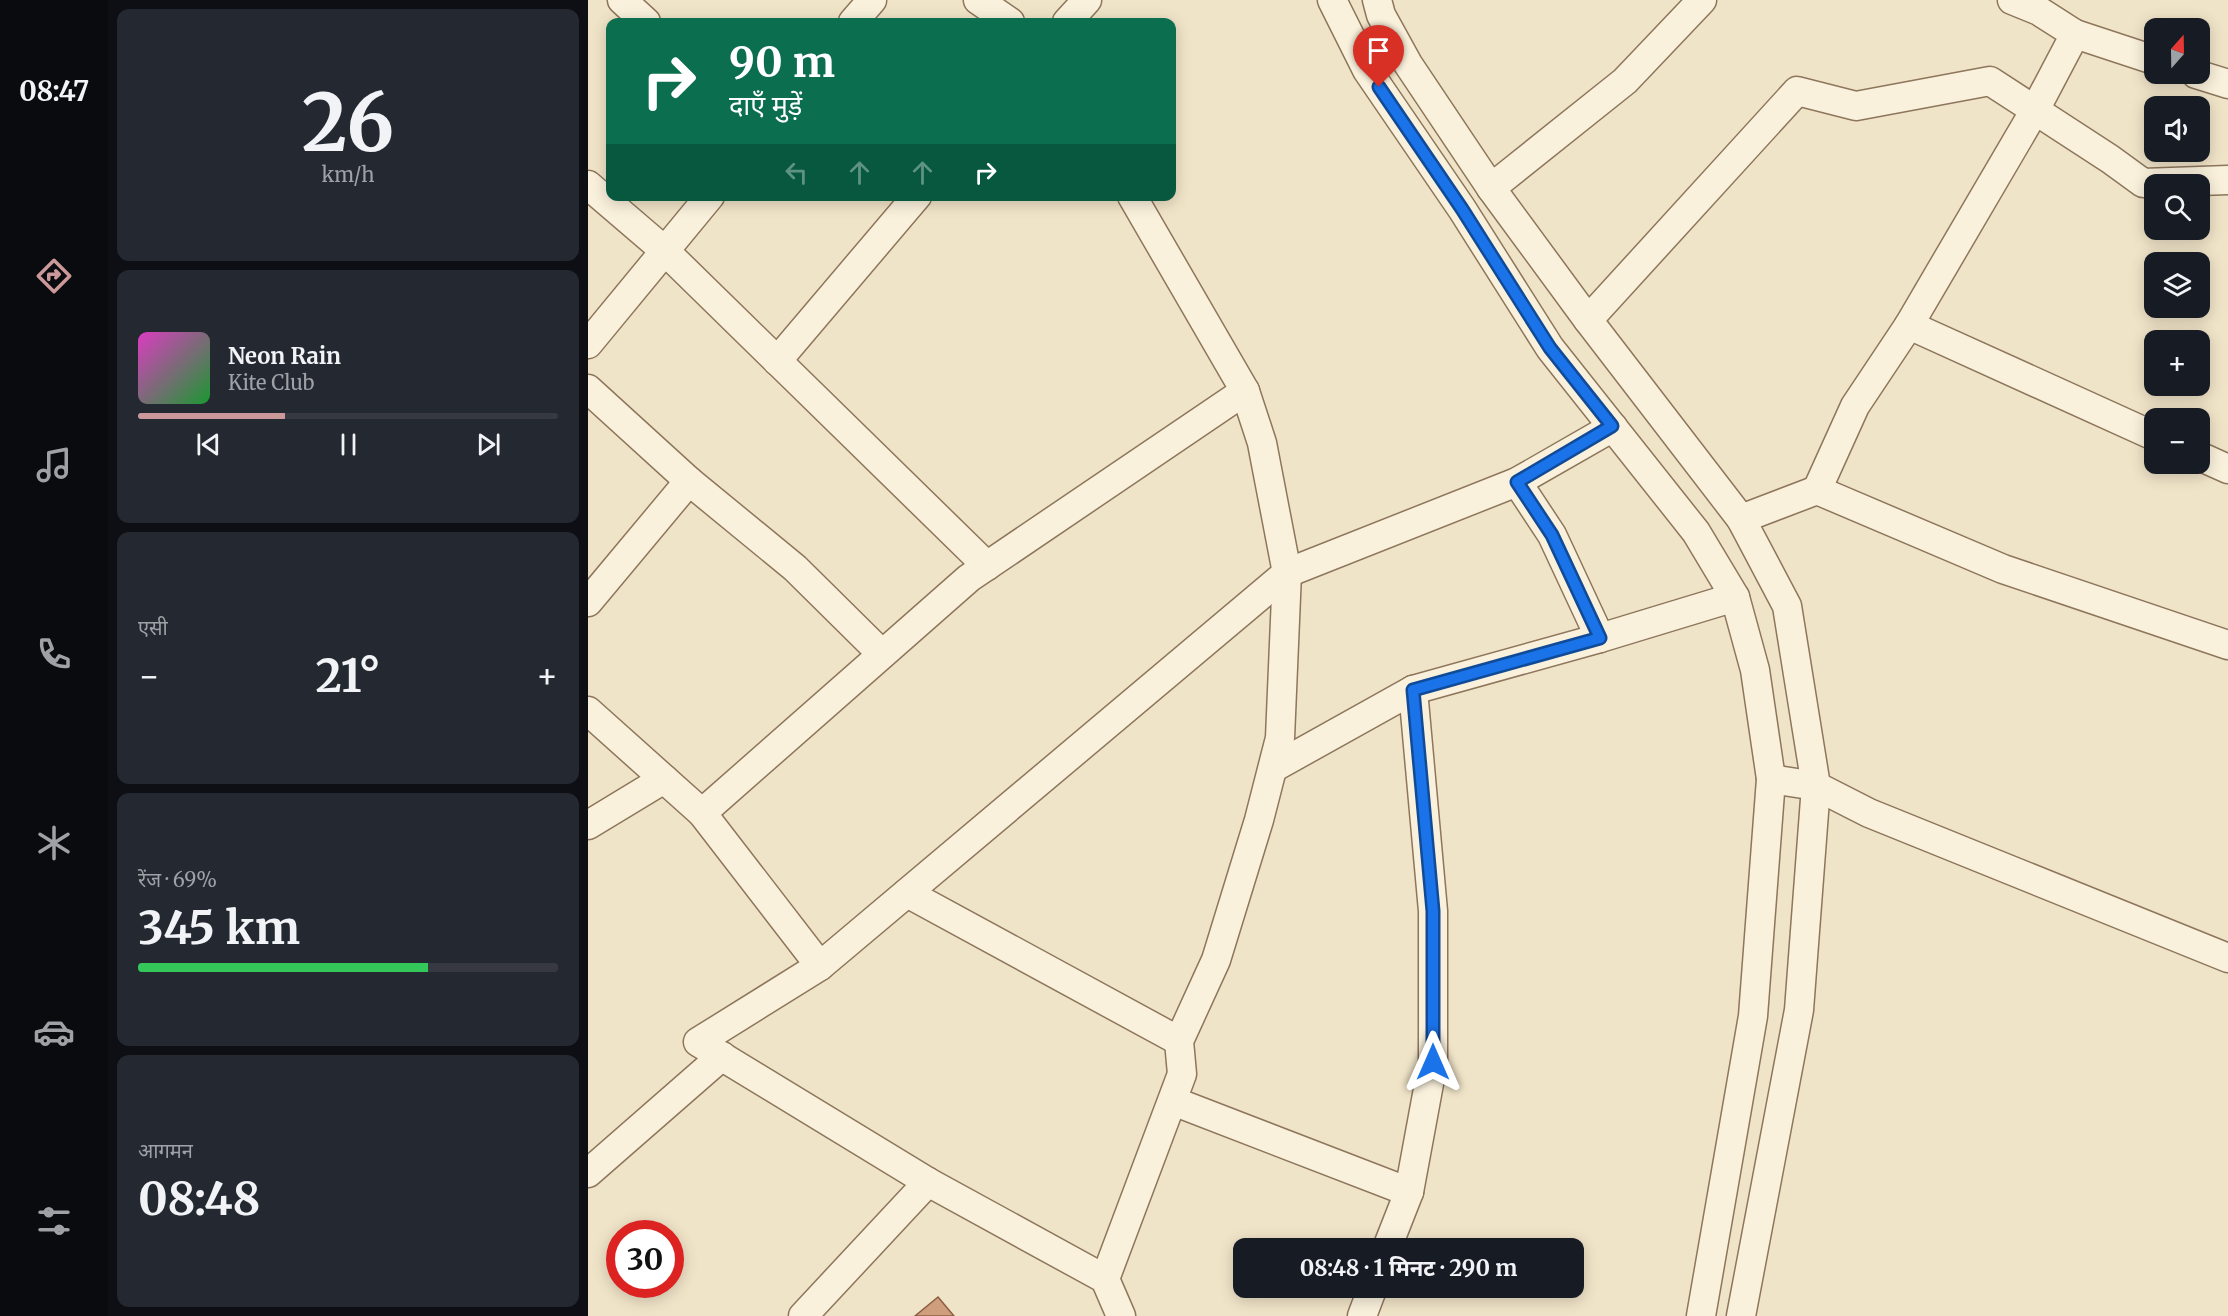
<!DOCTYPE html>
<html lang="hi">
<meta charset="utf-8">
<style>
:root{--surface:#171b24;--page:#242831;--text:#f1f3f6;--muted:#9ea1a6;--line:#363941;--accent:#cc999b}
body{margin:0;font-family:Merriweather,"Noto Sans Devanagari",serif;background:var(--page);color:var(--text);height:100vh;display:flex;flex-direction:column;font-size:22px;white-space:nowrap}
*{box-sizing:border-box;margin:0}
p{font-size:20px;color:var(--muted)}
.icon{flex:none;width:33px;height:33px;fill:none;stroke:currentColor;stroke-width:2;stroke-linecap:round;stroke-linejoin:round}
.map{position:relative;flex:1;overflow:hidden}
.details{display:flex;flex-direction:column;gap:9px;padding:9px;background:#0d0f14;width:480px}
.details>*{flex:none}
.banner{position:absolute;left:18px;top:18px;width:570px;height:183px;border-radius:12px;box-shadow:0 3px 15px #0003;background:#0b6e4f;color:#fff;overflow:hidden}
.needle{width:39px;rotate:20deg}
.fabs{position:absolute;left:1556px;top:18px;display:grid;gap:12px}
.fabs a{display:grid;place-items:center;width:66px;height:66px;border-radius:12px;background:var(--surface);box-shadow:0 3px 15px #0003;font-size:30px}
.speed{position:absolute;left:18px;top:1220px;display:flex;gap:12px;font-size:30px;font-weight:700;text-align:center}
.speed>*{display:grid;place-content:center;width:78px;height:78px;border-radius:50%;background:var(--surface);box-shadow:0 3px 15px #0003;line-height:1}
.speed .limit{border:9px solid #d22;background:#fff;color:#111}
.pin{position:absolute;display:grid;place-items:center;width:51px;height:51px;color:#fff;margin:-62px -26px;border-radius:50% 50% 50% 0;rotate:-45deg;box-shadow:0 0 6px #0007}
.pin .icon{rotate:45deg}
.me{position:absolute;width:66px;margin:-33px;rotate:0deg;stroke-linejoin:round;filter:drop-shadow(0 0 4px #0008)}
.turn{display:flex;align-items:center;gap:21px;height:126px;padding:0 24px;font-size:27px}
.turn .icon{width:78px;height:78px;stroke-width:2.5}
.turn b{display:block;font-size:42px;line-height:51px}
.lanes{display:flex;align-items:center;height:57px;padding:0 24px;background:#0003;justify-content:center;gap:30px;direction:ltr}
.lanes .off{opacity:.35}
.big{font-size:45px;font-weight:700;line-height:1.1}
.details .card{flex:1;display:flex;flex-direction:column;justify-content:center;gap:9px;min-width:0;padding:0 21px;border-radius:12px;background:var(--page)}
.details .dial{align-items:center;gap:0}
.dial b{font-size:78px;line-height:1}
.song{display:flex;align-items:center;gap:18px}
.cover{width:72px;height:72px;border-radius:9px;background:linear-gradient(135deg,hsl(310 70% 55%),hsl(130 70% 35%))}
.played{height:6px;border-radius:3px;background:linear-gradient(90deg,var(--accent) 35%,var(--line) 35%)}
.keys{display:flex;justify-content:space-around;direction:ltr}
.heat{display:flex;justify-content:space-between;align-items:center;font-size:33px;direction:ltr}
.charge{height:9px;border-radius:4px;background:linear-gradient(90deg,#34c759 69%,var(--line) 0)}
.trip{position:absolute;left:645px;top:1238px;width:351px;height:60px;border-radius:12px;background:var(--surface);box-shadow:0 3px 15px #0003;font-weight:700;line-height:60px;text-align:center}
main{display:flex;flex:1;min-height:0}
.tab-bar{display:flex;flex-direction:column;width:108px;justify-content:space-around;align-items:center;background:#090b0e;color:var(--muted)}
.tab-bar .icon{width:42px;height:42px}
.tab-bar .selected{color:var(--accent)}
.tab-bar b{font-size:27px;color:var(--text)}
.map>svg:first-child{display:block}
</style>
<main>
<nav class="tab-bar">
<b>08:47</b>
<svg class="icon selected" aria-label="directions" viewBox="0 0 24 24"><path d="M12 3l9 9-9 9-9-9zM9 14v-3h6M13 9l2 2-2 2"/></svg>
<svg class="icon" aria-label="music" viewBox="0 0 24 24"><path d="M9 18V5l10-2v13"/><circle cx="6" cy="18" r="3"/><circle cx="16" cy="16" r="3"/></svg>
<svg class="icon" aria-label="phone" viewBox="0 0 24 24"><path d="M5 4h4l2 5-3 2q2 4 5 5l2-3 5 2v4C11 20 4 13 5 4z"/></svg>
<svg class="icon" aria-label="climate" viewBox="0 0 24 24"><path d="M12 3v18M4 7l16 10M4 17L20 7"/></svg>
<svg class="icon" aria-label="car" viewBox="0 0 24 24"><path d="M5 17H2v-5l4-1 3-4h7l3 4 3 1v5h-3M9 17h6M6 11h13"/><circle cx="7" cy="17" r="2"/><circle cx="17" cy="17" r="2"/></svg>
<svg class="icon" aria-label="filters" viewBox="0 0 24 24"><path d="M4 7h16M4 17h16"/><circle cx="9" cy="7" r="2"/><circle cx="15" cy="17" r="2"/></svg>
</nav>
<section class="details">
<div class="card dial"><b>26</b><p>km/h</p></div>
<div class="card">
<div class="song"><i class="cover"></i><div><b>Neon Rain</b><p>Kite Club</p></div></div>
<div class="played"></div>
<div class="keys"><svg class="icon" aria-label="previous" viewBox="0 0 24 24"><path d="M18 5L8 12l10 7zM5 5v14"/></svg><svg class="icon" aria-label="pause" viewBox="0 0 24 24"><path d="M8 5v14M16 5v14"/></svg><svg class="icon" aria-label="next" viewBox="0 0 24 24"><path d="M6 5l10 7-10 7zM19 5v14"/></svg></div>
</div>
<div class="card"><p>एसी</p>
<div class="heat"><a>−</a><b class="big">21°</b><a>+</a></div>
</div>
<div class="card"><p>रेंज · 69%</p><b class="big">345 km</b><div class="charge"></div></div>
<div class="card"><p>आगमन</p><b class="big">08:48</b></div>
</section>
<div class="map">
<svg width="1640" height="1316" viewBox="0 0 1640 1316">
<rect width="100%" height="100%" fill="#f0e4c8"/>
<!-- building -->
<path fill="#cf9f7d" stroke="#8d5f41" stroke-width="1.5" d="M 350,1297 L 366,1316 L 327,1316 Z"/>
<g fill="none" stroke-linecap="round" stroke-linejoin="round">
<!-- minor casing -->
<g stroke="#8d765c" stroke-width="31">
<g id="minor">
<path d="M 34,0 L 58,22"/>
<path d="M 390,0 L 422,22"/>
<path d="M 744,0 L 779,70 L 874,209 L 962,348 L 1108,532 L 1147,597 L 1167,670 L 1183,779 L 1165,1016 L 1113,1316"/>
<path d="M 789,0 L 793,15 L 820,64 L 903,188 L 1000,320 L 1153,519 L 1199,606 L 1228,786 L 1211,1010 L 1153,1316"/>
<path d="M 265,22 L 284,0"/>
<path d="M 479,22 L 499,0"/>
<path d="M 1487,34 L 1566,60"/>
<path d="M 1608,74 L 1640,84"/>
<path d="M 0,185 L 77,251 L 399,566"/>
<path d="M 903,188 L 1037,81 L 1114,0"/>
<path d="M 1000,320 L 1209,91 L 1268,106 L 1402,81 L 1522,159 L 1555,183 L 1640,180"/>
<path d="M 1321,325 L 1566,436"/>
<path d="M 0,344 L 122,196"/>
<path d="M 189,361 L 329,196"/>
<path d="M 0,389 L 101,481 L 207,568 L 294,654"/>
<path d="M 1611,456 L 1640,469"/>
<path d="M 929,482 L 964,535 L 1012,638"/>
<path d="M 1229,490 L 1267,406 L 1321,325 L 1447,110 L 1487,34 L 1451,11 L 1424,0"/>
<path d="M 1153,519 L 1229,490 L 1415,569 L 1640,645"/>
<path d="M 0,602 L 101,481"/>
<path d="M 0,711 L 114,813 L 232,966 L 110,1042 L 340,1182 L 517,1279 L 533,1316"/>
<path d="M 685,768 L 825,690 L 1012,638 L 1147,597"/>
<path d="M 1183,779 L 1228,786 L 1281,813 L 1640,958"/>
<path d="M 114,813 L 381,578 L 657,391 L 544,196"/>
<path d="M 0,825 L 76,779"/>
<path d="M 319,893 L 591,1041"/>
<path d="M 232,966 L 699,573 L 929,482 L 1025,427"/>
<path d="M 585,1101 L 821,1192"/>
<path d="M 0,1173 L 134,1056"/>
<path d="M 799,1248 L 821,1192 L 845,1062 L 845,911 L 825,690"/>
<path d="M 517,1279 L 594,1074 L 591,1041 L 628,960 L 671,820 L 692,738 L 699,573 L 674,443 L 657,391"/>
<path d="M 215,1316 L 340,1182"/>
<path d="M 774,1316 L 785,1287"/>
</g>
</g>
<!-- minor -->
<use href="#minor" stroke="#faf1dc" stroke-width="28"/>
</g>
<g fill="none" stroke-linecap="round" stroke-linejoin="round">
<!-- route casing -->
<g stroke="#114b97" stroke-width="15">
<path id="route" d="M 791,87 L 874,209 L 962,348 L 1024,426 L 929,482 L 964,535 L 1012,638 L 825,690 L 845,911 L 845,1062"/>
</g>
<!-- route -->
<use href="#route" stroke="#1a73e8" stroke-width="10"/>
</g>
</svg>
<div class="fabs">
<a><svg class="needle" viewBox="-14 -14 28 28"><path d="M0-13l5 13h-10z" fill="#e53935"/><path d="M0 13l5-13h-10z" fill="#9ea1a6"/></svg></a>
<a><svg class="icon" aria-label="sound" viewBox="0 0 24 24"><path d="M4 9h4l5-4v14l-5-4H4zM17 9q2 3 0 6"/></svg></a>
<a><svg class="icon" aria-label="search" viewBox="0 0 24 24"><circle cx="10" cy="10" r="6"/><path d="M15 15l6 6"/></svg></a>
<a><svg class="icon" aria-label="layers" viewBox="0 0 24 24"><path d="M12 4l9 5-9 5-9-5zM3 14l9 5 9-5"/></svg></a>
<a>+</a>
<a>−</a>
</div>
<div class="speed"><div class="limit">30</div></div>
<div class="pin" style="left:791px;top:87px;background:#d93025"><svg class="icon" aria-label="arrive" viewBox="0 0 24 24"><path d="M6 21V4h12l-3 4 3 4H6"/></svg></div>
<svg class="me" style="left:845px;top:1062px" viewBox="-20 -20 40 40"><path d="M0-17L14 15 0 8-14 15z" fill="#1a73e8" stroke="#fff" stroke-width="4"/></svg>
<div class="trip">08:48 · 1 मिनट · 290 m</div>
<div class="banner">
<div class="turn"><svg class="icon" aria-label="right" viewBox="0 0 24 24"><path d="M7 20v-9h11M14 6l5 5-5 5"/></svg><div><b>90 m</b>दाएँ मुड़ें</div></div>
<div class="lanes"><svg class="icon off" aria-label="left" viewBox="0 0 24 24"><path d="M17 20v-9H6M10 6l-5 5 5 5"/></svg><svg class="icon off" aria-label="ahead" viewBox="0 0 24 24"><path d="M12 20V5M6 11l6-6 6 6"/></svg><svg class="icon off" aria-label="ahead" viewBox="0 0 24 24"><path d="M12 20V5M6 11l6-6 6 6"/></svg><svg class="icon" aria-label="right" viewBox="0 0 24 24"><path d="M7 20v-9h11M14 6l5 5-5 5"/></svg></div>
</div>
</div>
</main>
